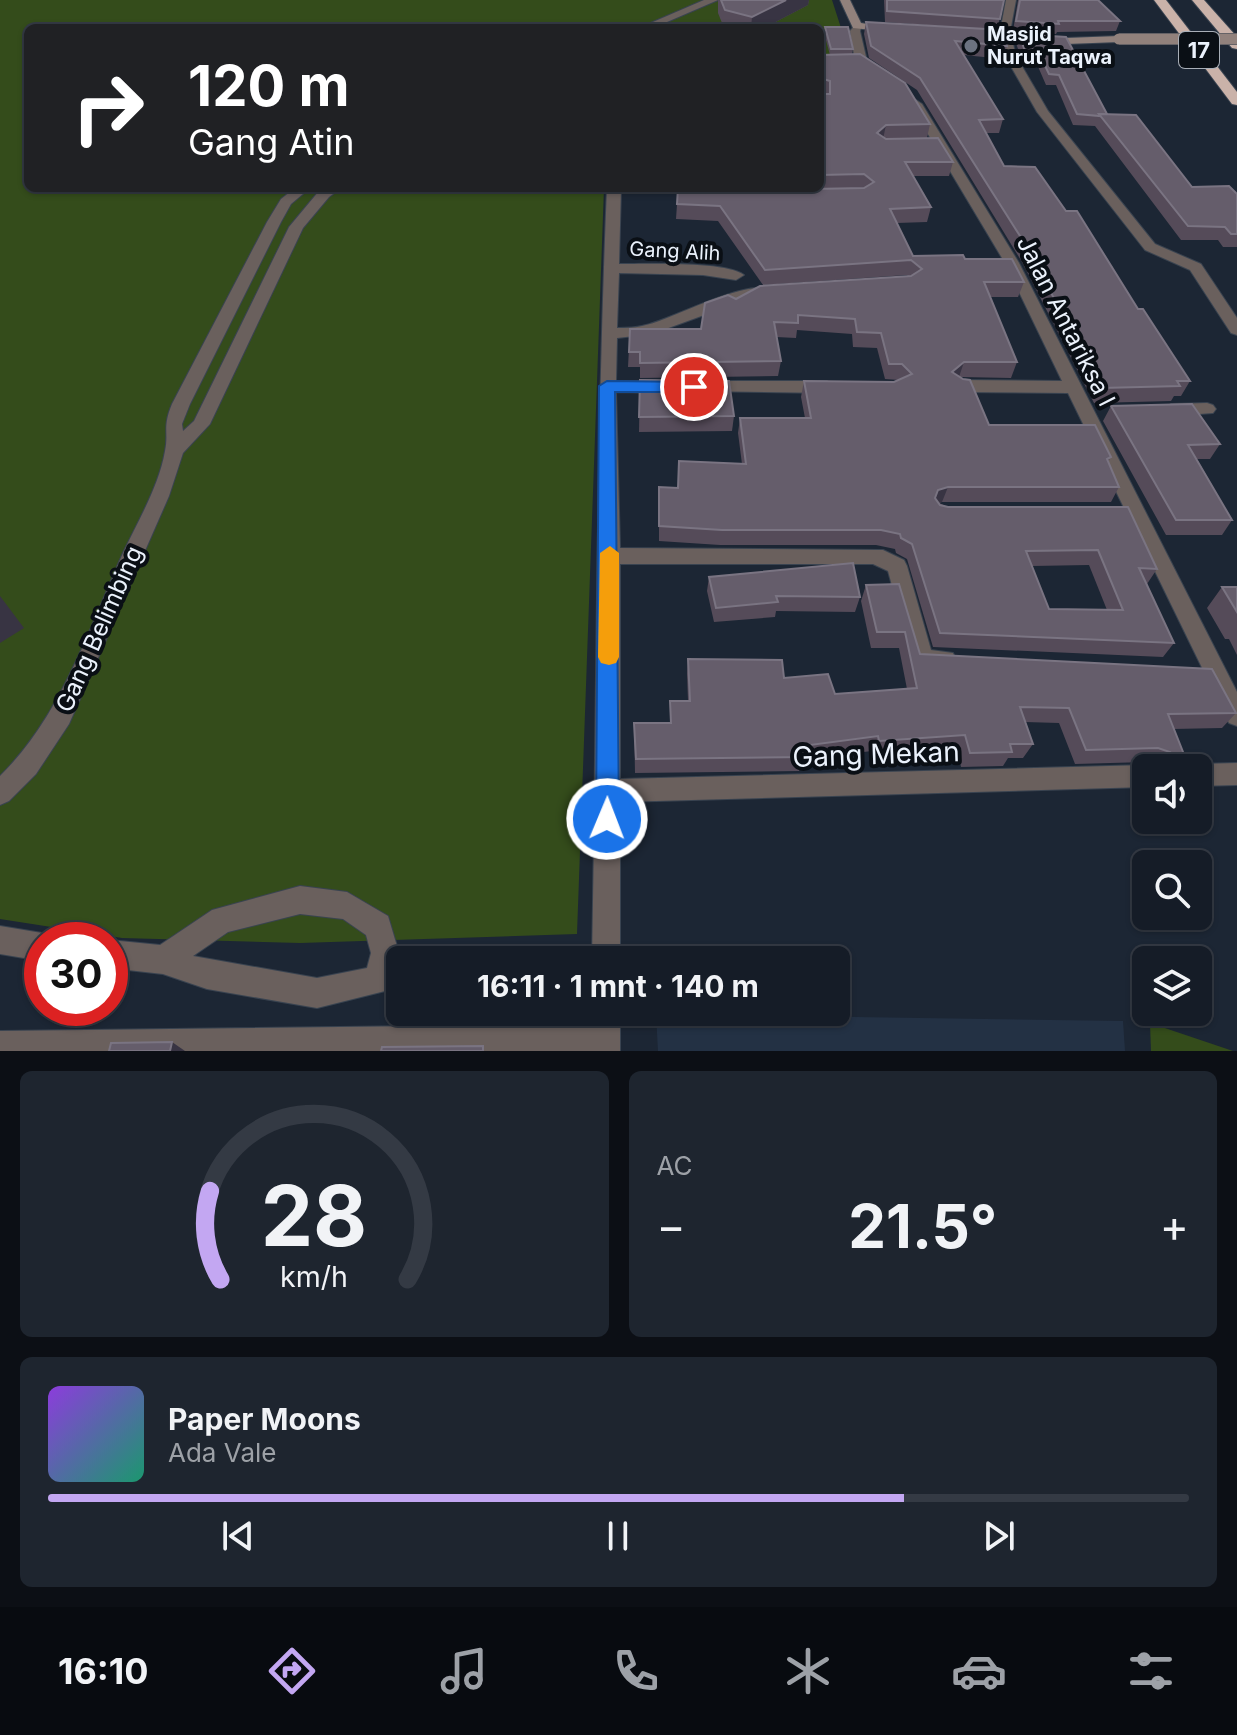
<!DOCTYPE html>
<html lang="id">
<meta charset="utf-8">
<style>
:root{--surface:#151c27;--page:#1e252f;--text:#f1f3f6;--muted:#9da1a7;--line:#343a44;--accent:#c3a7f2}
body{margin:0;font-family:Inter,sans-serif;background:var(--page);color:var(--text);height:100vh;display:flex;flex-direction:column;font-size:30px;white-space:nowrap}
*{box-sizing:border-box;margin:0}
p{font-size:26px;color:var(--muted)}
.icon{flex:none;width:44px;height:44px;fill:none;stroke:currentColor;stroke-width:2;stroke-linecap:round;stroke-linejoin:round}
.map{position:relative;height:1051px;overflow:hidden}
.drawer{display:flex;flex-direction:column;gap:20px;padding:20px;background:#0c0f15;flex:1}
.drawer>*{flex:none}
.top-card{position:absolute;left:24px;top:24px;width:800px;height:168px;border-radius:12px;box-shadow:0 2px 6px #0004,0 0 0 2px var(--line);background:#202124;color:#fff;overflow:hidden}
.controls{position:absolute;left:1132px;top:754px;display:grid;gap:16px}
.controls a{display:grid;place-items:center;width:80px;height:80px;border-radius:12px;background:var(--surface);box-shadow:0 2px 6px #0004,0 0 0 2px var(--line);font-size:40px}
.speed{position:absolute;left:24px;top:922px;display:flex;gap:16px;font-size:40px;font-weight:700;text-align:center}
.speed>*{display:grid;place-content:center;width:104px;height:104px;border-radius:50%;background:var(--surface);box-shadow:0 2px 6px #0004,0 0 0 2px var(--line);line-height:1}
.speed .limit{border:12px solid #d22;background:#fff;color:#111}
.pin{position:absolute;display:grid;place-items:center;width:68px;height:68px;color:#fff;margin:-34px;border:4px solid #fff;border-radius:50%;box-shadow:0 2px 8px #0007}
.me{position:absolute;width:88px;margin:-44px;rotate:1deg;stroke-linejoin:round;filter:drop-shadow(0 0 6px #0008)}
.turn{display:flex;align-items:center;gap:28px;height:168px;padding:0 32px;font-size:36px}
.turn .icon{width:104px;height:104px;stroke-width:2.5}
.turn b{display:block;font-size:56px;line-height:68px}
.big{font-size:60px;font-weight:700;line-height:1.1}
.drawer .card{flex:1;display:flex;flex-direction:column;justify-content:center;gap:12px;min-width:0;padding:0 28px;border-radius:12px;background:var(--page)}
.drawer .dial{align-items:center;gap:0}
.dial svg{height:208px;overflow:visible;fill:none;stroke:var(--line);stroke-width:7;stroke-linecap:round;text-anchor:middle}
.dial text{fill:var(--text);stroke:none}
.song{display:flex;align-items:center;gap:24px}
.cover{width:96px;height:96px;border-radius:12px;background:linear-gradient(135deg,hsl(270 70% 55%),hsl(160 70% 35%))}
.played{height:8px;border-radius:4px;background:linear-gradient(90deg,var(--accent) 75%,var(--line) 75%)}
.keys{display:flex;justify-content:space-around;direction:ltr}
.heat{display:flex;justify-content:space-between;align-items:center;font-size:44px;direction:ltr}
.drawer .tiles{flex:1;display:grid;gap:20px;grid-template-columns:1fr 1fr}
.card:last-child{grid-column:span 2}
.trip{position:absolute;left:386px;top:946px;width:464px;height:80px;border-radius:12px;background:var(--surface);box-shadow:0 2px 6px #0004,0 0 0 2px var(--line);font-weight:700;line-height:80px;text-align:center}
.tab-bar{display:flex;height:128px;justify-content:space-around;align-items:center;background:#080b10;color:var(--muted)}
.tab-bar .icon{width:56px;height:56px}
.tab-bar .selected{color:var(--accent)}
.tab-bar b{font-size:36px;color:var(--text)}
.map>svg:first-child{display:block}
</style>
<div class="map">
<svg width="1237" height="1051" viewBox="0 0 1237 1051">
<rect width="100%" height="100%" fill="#1c2634"/>
<!-- built -->
<path fill="#233144" d="M 656,1014 L 1123,1021 L 1125,1051 L 658,1051 Z"/>
<!-- green -->
<g fill="#344c1b">
<path d="M 0,0 L 832,0 L 851,59 L 820,60 L 820,28 L 28,28 L 28,188 L 604,188 L 577,934 L 300,943 L 122,938 L 0,919 Z"/>
<path d="M 1150,1023 L 1233,1051 L 1151,1051 Z"/>
</g>
<g fill="none" stroke-linecap="round" stroke-linejoin="round">
<!-- street casing -->
<g stroke="#394350" stroke-width="2">
<g id="street">
<path d="M 704,0 L 718,0 L 653,28 L 639,28 Z"/>
<path d="M 1006,0 L 1016,0 L 1010,32 L 1016,56 L 1048,111 L 1155,244 L 1201,264 L 1237,318 L 1237,335 L 1231,333 L 1190,270 L 1145,250 L 1037,112 L 1005,56 L 1000,32 Z"/>
<path d="M 857,23 L 862,26 L 860,31 L 867,61 L 861,64 L 855,61 L 850,31 Z"/>
<path d="M 916,100 L 922,104 L 1019,263 L 1237,692 L 1237,726 L 1229,723 L 1068,393 L 959,392 L 950,386 L 959,380 L 1062,381 L 1005,263 L 910,104 Z"/>
<path d="M 295,188 L 310,188 L 291,204 L 281,222 L 190,404 L 182,424 L 183,431 L 194,421 L 289,227 L 319,191 L 341,188 L 329,197 L 303,228 L 210,424 L 183,453 L 169,496 L 69,724 L 36,774 L 9,801 L 0,805 L 0,776 C 61,716 89,630 123,553 C 138,521 159,486 165,451 C 169,431 162,428 172,404 L 267,222 L 281,199 Z"/>
<path d="M 607,188 L 621,188 L 619,264 C 645,264 726,261 744,275 L 736,280 L 703,275 L 619,273 L 617,328 C 625,328 634,328 642,326 C 672,321 754,272 779,293 L 771,298 L 748,299 L 652,334 L 617,338 L 616,381 L 667,381 L 676,387 L 667,393 L 616,392 L 620,548 L 883,550 L 904,560 L 907,566 L 931,650 L 953,653 L 956,660 L 953,667 L 945,669 L 914,666 L 888,571 L 873,564 L 620,564 L 620,779 L 1146,765 L 1155,768 L 1146,768 L 1146,787 L 620,802 L 620,960 L 592,960 C 597,703 596,445 607,188 Z"/>
<path d="M 703,381 L 827,381 L 836,387 L 827,393 L 697,391 L 694,387 Z"/>
<path d="M 1207,403 L 1213,405 L 1216,409 L 1213,413 L 1171,416 L 1162,410 L 1171,404 Z"/>
<path d="M 1237,763 L 1237,785 L 1198,786 L 1198,768 L 1189,768 L 1198,764 Z"/>
<path d="M 300,886 L 347,892 L 388,916 L 399,953 L 389,990 L 317,1008 L 207,989 L 163,974 L 110,968 L 110,940 L 160,945 L 212,910 ZM 300,914 L 343,919 L 366,935 L 371,953 L 367,968 L 317,978 L 193,956 L 228,932 Z"/>
<path d="M 0,926 L 42,933 L 53,940 L 42,940 L 42,961 L 0,954 Z"/>
<path d="M 590,1012 L 620,1012 L 620,1051 L 0,1051 L 0,1031 L 590,1024 Z"/>
</g>
</g>
<!-- secondary casing -->
<g stroke="#394350" stroke-width="2">
<g id="secondary">
<path d="M 840,0 L 850,0 L 861,23 L 897,29 L 892,32 L 853,28 Z"/>
<path d="M 980,32 L 1066,38 L 1119,36 L 1124,39 L 1119,42 L 1066,44 L 976,37 L 975,35 Z"/>
</g>
</g>
<!-- highway casing -->
<g stroke="#394350" stroke-width="2">
<g id="highway">
<path d="M 1154,0 L 1166,0 L 1237,92 L 1237,105 L 1232,104 Z"/>
<path d="M 1192,0 L 1204,0 L 1237,37 L 1237,49 L 1232,48 Z"/>
</g>
</g>
<!-- street -->
<use href="#street" fill="#6a605d" fill-rule="evenodd"/>
<!-- secondary -->
<use href="#secondary" fill="#91817c" fill-rule="evenodd"/>
<!-- highway -->
<use href="#highway" fill="#cab2a9" fill-rule="evenodd"/>
<!-- secondary-bridge casing -->
<g stroke="#394350" stroke-width="12" stroke-linecap="butt">
<path id="secondary-bridge" d="M 1119,39 L 1237,39"/>
</g>
<!-- secondary-bridge -->
<use href="#secondary-bridge" stroke="#91817c" stroke-width="11"/>
</g>
<!-- wall -->
<g fill="#554b59" fill-rule="evenodd">
<path d="M 718,0 L 809,0 L 808,5 L 764,28 L 724,28 L 718,13 Z"/>
<path d="M 884,0 L 1004,0 L 997,30 L 1007,46 L 1003,59 L 964,55 L 1003,119 L 999,133 L 986,133 L 1004,166 L 1066,211 L 1190,381 L 1181,396 L 1174,396 L 1171,401 L 1094,403 L 1022,262 L 917,90 L 869,58 L 864,34 L 866,22 L 968,28 L 885,22 Z"/>
<path d="M 1018,0 L 1098,0 L 1120,21 L 1116,31 L 1057,32 L 1056,34 L 1013,31 Z"/>
<path d="M 825,27 L 853,49 L 852,54 L 930,124 L 927,138 L 953,162 L 949,176 L 913,176 L 931,207 L 927,222 L 897,223 L 913,256 L 965,259 L 1024,282 L 1018,297 L 990,297 L 1017,362 L 1011,378 L 960,377 L 989,425 L 1111,457 L 1108,462 L 1119,487 L 1111,502 L 942,502 L 939,503 L 948,507 L 1128,507 L 1157,569 L 1147,584 L 1174,643 L 1163,657 L 933,647 L 907,559 L 896,553 L 895,549 L 876,545 L 720,545 L 659,541 L 659,487 L 678,488 L 679,461 L 742,464 L 738,433 L 740,418 L 805,418 L 801,397 L 804,381 L 894,382 L 899,380 L 885,379 L 877,348 L 853,347 L 852,334 L 797,330 L 796,338 L 776,337 L 781,361 L 778,376 L 640,378 L 640,367 L 628,367 L 630,329 L 701,329 L 736,299 L 908,276 L 907,275 L 763,285 L 718,221 L 676,219 L 677,204 L 762,190 L 761,188 L 820,188 L 820,94 L 825,94 L 820,92 L 820,55 L 830,55 L 824,33 ZM 1089,565 L 1107,610 L 1049,609 L 1032,566 Z"/>
<path d="M 1019,34 L 1107,114 L 1192,187 L 1237,194 L 1237,247 L 1223,247 L 1218,240 L 1181,240 L 1095,126 L 1073,125 L 1056,85 L 1046,85 L 1036,62 L 1022,61 L 1016,43 Z"/>
<path d="M 640,380 L 734,416 L 732,431 L 639,432 Z"/>
<path d="M 1111,406 L 1220,444 L 1210,459 L 1197,459 L 1232,520 L 1222,535 L 1166,535 L 1103,421 Z"/>
<path d="M 709,577 L 860,597 L 855,612 L 776,611 L 775,617 L 714,622 L 707,591 Z"/>
<path d="M 899,584 L 920,654 L 1236,713 L 1222,728 L 1173,729 L 1185,757 L 1174,768 L 1157,768 L 1158,766 L 1146,762 L 1075,764 L 1059,723 L 1025,722 L 1033,744 L 1023,758 L 1008,758 L 1003,766 L 961,767 L 957,749 L 873,756 L 872,751 L 803,759 L 799,771 L 635,773 L 634,723 L 670,723 L 670,701 L 688,701 L 687,674 L 688,659 L 784,678 L 835,694 L 907,689 L 899,648 L 871,648 L 861,601 L 866,585 Z"/>
<path d="M 1222,587 L 1237,587 L 1237,655 L 1229,639 L 1225,639 L 1207,608 Z"/>
</g>
<!-- shaded-wall -->
<g fill="#383443">
<path d="M 786,0 L 809,0 L 808,5 L 764,28 L 751,28 L 752,17 Z"/>
<path d="M 886,125 L 883,139 L 877,133 Z"/>
<path d="M 964,362 L 959,377 L 952,372 Z"/>
<path d="M 948,487 L 942,502 L 932,505 L 938,490 Z"/>
<path d="M 0,596 L 24,628 L 0,643 Z"/>
<path d="M 172,1042 L 185,1051 L 170,1051 Z"/>
</g>
<!-- building -->
<g fill="#655d6b" stroke="#7a7482" stroke-width="2" fill-rule="evenodd">
<path d="M 721,0 L 786,0 L 752,17 L 725,10 Z"/>
<path d="M 887,0 L 1004,0 L 1000,19 L 887,11 Z"/>
<path d="M 1020,0 L 1098,0 L 1120,21 L 1058,21 L 1059,24 L 1016,21 Z"/>
<path d="M 866,22 L 1003,30 L 1007,46 L 955,41 L 1003,119 L 979,120 L 1004,166 L 1035,167 L 1066,211 L 1077,211 L 1138,309 L 1143,309 L 1190,381 L 1177,381 L 1180,386 L 1101,388 L 1027,247 L 920,78 L 871,46 Z"/>
<path d="M 825,27 L 848,27 L 853,49 L 831,49 Z"/>
<path d="M 1019,34 L 1066,37 L 1107,114 L 1099,114 L 1100,116 L 1077,114 L 1059,75 L 1049,74 L 1039,53 L 1025,51 Z"/>
<path d="M 860,54 L 905,83 L 930,124 L 886,125 L 877,133 L 886,139 L 938,138 L 953,162 L 905,162 L 931,207 L 890,209 L 913,256 L 963,255 L 965,259 L 1012,259 L 1024,282 L 984,282 L 1017,362 L 964,362 L 952,372 L 963,379 L 970,380 L 989,425 L 1095,425 L 1111,457 L 1107,459 L 1119,487 L 948,487 L 938,490 L 935,498 L 940,505 L 948,507 L 1128,507 L 1157,569 L 1139,568 L 1174,643 L 940,633 L 912,544 L 901,538 L 900,534 L 881,530 L 722,530 L 659,526 L 659,487 L 678,488 L 679,461 L 746,464 L 740,418 L 811,418 L 804,381 L 894,382 L 912,374 L 902,364 L 889,364 L 881,333 L 857,332 L 855,319 L 798,315 L 798,323 L 774,322 L 781,361 L 640,363 L 640,352 L 629,352 L 630,329 L 701,329 L 705,303 L 728,295 L 736,299 L 760,286 L 911,276 L 922,269 L 911,260 L 765,270 L 720,206 L 677,204 L 678,188 L 756,188 L 762,190 L 864,188 L 874,182 L 864,174 L 820,175 L 820,94 L 830,94 L 830,81 L 820,78 L 820,55 ZM 1098,550 L 1123,610 L 1049,609 L 1026,551 Z"/>
<path d="M 1099,114 L 1136,115 L 1192,187 L 1229,186 L 1237,194 L 1237,234 L 1231,234 L 1225,227 L 1188,226 Z"/>
<path d="M 640,380 L 729,381 L 734,416 L 639,417 Z"/>
<path d="M 1192,404 L 1220,444 L 1188,445 L 1232,520 L 1176,520 L 1111,406 Z"/>
<path d="M 853,563 L 860,597 L 776,596 L 778,602 L 716,608 L 709,577 Z"/>
<path d="M 899,584 L 920,654 L 1212,669 L 1236,713 L 1168,714 L 1185,757 L 1168,757 L 1170,752 L 1158,748 L 1086,750 L 1069,708 L 1020,707 L 1033,744 L 1010,744 L 1012,752 L 970,753 L 965,735 L 879,741 L 878,736 L 802,746 L 804,757 L 636,759 L 634,723 L 671,723 L 670,701 L 690,701 L 688,659 L 782,660 L 784,678 L 828,674 L 835,694 L 917,688 L 905,632 L 877,632 L 866,585 Z"/>
<path d="M 1222,587 L 1237,587 L 1237,612 Z"/>
<path d="M 172,1042 L 170,1051 L 109,1051 L 111,1043 Z"/>
<path d="M 483,1046 L 483,1051 L 381,1051 L 382,1047 Z"/>
</g>
<!-- route -->
<path fill="#1a73e8" stroke="#114b97" stroke-width="2" d="M 607,381 L 694,382 L 702,387 L 694,392 L 615,392 L 619,819 L 615,827 L 607,831 L 599,827 L 596,819 L 599,386 Z"/>
<!-- slow -->
<path fill="#f59e0b" d="M 610,546 L 619,553 L 619,657 L 616,663 L 609,665 L 601,663 L 598,657 L 600,553 Z"/>
<!-- markers -->
<circle fill="#6b7280" stroke="#0a0f15" stroke-width="3" cx="971" cy="46" r="8"/>
<g text-anchor="middle" dominant-baseline="central" stroke-width="8" stroke-linejoin="round" paint-order="stroke">
<!-- far-poi labels -->
<g font-size="20" font-weight="bold" fill="#ebf2fc" stroke="#0a0f15" text-anchor="start">
<text x="987" y="34">Masjid<tspan x="987" dy="23">Nurut Taqwa</tspan></text>
</g>
<!-- far-street labels -->
<g font-size="20" fill="#ebf2fc" stroke="#0a0f15">
<text transform="translate(675 251) rotate(3)">Gang Alih</text>
</g>
<!-- shield labels -->
<rect fill="#0a0f15" stroke="#a8aeb7" stroke-width="2" x="1179" y="32" width="40" height="36" rx="6"/>
<g font-size="22" font-weight="bold" fill="#ebf2fc">
<text x="1199" y="50">17</text>
</g>
<!-- street labels -->
<g font-size="24" fill="#ebf2fc" stroke="#0a0f15">
<text transform="translate(1066 321) rotate(63)">Jalan Antariksa I</text>
<text transform="translate(99 629) rotate(-66)">Gang Belimbing</text>
</g>
<!-- near-street labels -->
<g font-size="28" fill="#ebf2fc" stroke="#0a0f15">
<text transform="translate(876 754) rotate(-2)">Gang Mekan</text>
</g>
</g>
</svg>
<div class="controls">
<a><svg class="icon" aria-label="sound" viewBox="0 0 24 24"><path d="M4 9h4l5-4v14l-5-4H4zM17 9q2 3 0 6"/></svg></a>
<a><svg class="icon" aria-label="search" viewBox="0 0 24 24"><circle cx="10" cy="10" r="6"/><path d="M15 15l6 6"/></svg></a>
<a><svg class="icon" aria-label="layers" viewBox="0 0 24 24"><path d="M12 4l9 5-9 5-9-5zM3 14l9 5 9-5"/></svg></a>
</div>
<div class="speed"><div class="limit">30</div></div>
<div class="pin" style="left:694px;top:387px;background:#d93025"><svg class="icon" aria-label="arrive" viewBox="0 0 24 24"><path d="M6 21V4h12l-3 4 3 4H6"/></svg></div>
<svg class="me" style="left:607px;top:819px" viewBox="-20 -20 40 40"><circle r="17" fill="#1a73e8" stroke="#fff" stroke-width="3"/><path d="M0-11L8 9 0 5-8 9z" fill="#fff"/></svg>
<div class="trip">16:11 · 1 mnt · 140 m</div>
<div class="top-card">
<div class="turn"><svg class="icon" aria-label="right" viewBox="0 0 24 24"><path d="M7 20v-9h11M14 6l5 5-5 5"/></svg><div><b>120 m</b>Gang Atin</div></div>
</div>
</div>
<section class="drawer">
<div class="tiles">
<div class="card dial"><svg viewBox="0 0 100 80">
<path d="M14 69A42 42 0 1 1 86 69"/>
<path d="M14 69A42 42 0 0 1 10 35" stroke="#c3a7f2"/>
<text x="50" y="56" font-size="32" font-weight="700">28</text>
<text x="50" y="72" font-size="11">km/h</text>
</svg></div>
<div class="card"><p>AC</p>
<div class="heat"><a>−</a><b class="big">21.5°</b><a>+</a></div>
</div>
<div class="card">
<div class="song"><i class="cover"></i><div><b>Paper Moons</b><p>Ada Vale</p></div></div>
<div class="played"></div>
<div class="keys"><svg class="icon" aria-label="previous" viewBox="0 0 24 24"><path d="M18 5L8 12l10 7zM5 5v14"/></svg><svg class="icon" aria-label="pause" viewBox="0 0 24 24"><path d="M8 5v14M16 5v14"/></svg><svg class="icon" aria-label="next" viewBox="0 0 24 24"><path d="M6 5l10 7-10 7zM19 5v14"/></svg></div>
</div>
</div>
</section>
<nav class="tab-bar">
<b>16:10</b>
<svg class="icon selected" aria-label="directions" viewBox="0 0 24 24"><path d="M12 3l9 9-9 9-9-9zM9 14v-3h6M13 9l2 2-2 2"/></svg>
<svg class="icon" aria-label="music" viewBox="0 0 24 24"><path d="M9 18V5l10-2v13"/><circle cx="6" cy="18" r="3"/><circle cx="16" cy="16" r="3"/></svg>
<svg class="icon" aria-label="phone" viewBox="0 0 24 24"><path d="M5 4h4l2 5-3 2q2 4 5 5l2-3 5 2v4C11 20 4 13 5 4z"/></svg>
<svg class="icon" aria-label="climate" viewBox="0 0 24 24"><path d="M12 3v18M4 7l16 10M4 17L20 7"/></svg>
<svg class="icon" aria-label="car" viewBox="0 0 24 24"><path d="M5 17H2v-5l4-1 3-4h7l3 4 3 1v5h-3M9 17h6M6 11h13"/><circle cx="7" cy="17" r="2"/><circle cx="17" cy="17" r="2"/></svg>
<svg class="icon" aria-label="filters" viewBox="0 0 24 24"><path d="M4 7h16M4 17h16"/><circle cx="9" cy="7" r="2"/><circle cx="15" cy="17" r="2"/></svg>
</nav>
